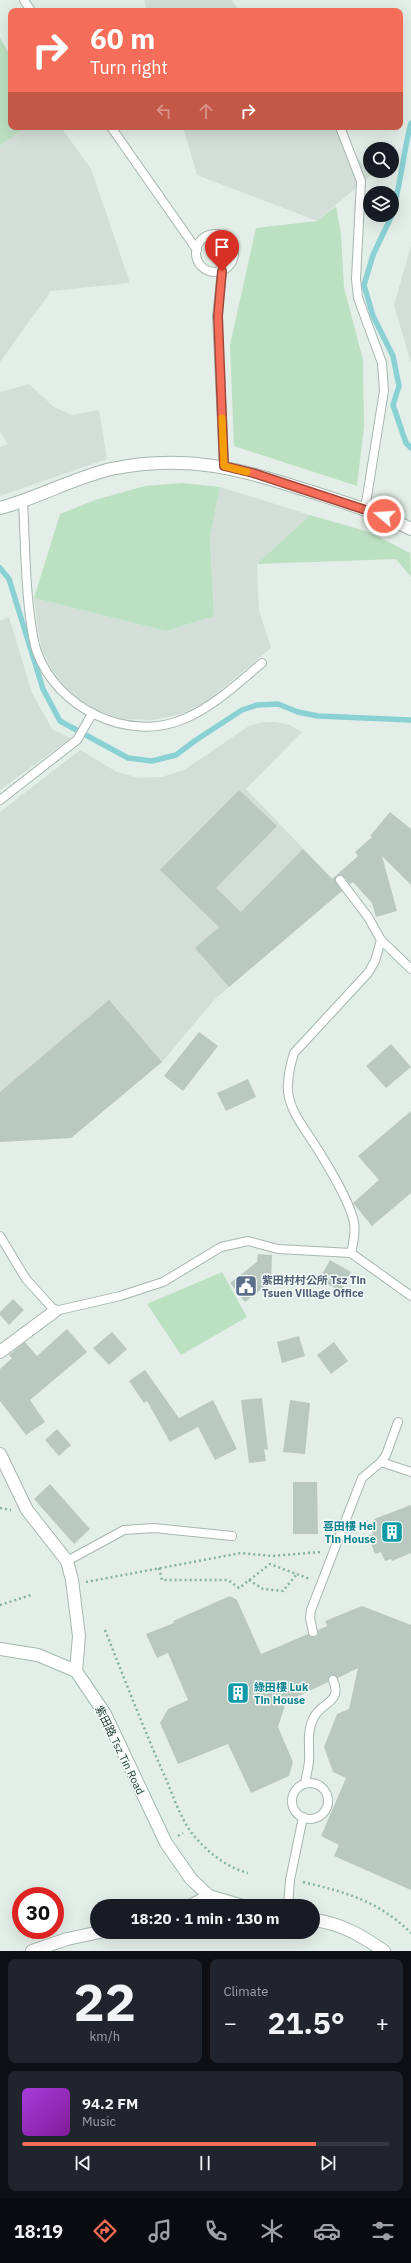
<!DOCTYPE html>
<meta charset="utf-8">
<style>
:root{--surface:#171b24;--page:#20242c;--text:#f1f3f6;--muted:#9ea1a6;--line:#363941;--accent:#f66e59}
body{margin:0;font-family:"IBM Plex Sans","Noto Sans TC",sans-serif;background:var(--page);color:var(--text);height:100vh;display:flex;flex-direction:column;font-size:15px;white-space:nowrap}
*{box-sizing:border-box;margin:0}
p{font-size:13px;color:var(--muted)}
.icon{flex:none;width:22px;height:22px;fill:none;stroke:currentColor;stroke-width:2;stroke-linecap:round;stroke-linejoin:round}
.map{position:relative;height:1951px;overflow:hidden}
.drawer{display:flex;flex-direction:column;gap:8px;padding:8px;background:#0d0f14;flex:1}
.drawer>*{flex:none}
.hud{position:absolute;left:8px;top:8px;width:395px;height:122px;border-radius:8px;box-shadow:0 4px 16px #0002;background:#f66e59;color:#fff;overflow:hidden}
.tools{position:absolute;left:363px;top:142px;display:grid;gap:8px}
.tools a{display:grid;place-items:center;width:36px;height:36px;border-radius:50%;background:var(--surface);box-shadow:0 4px 16px #0002;font-size:20px}
.speed{position:absolute;left:12px;top:1887px;display:flex;gap:8px;font-size:20px;font-weight:700;text-align:center}
.speed>*{display:grid;place-content:center;width:52px;height:52px;border-radius:50%;background:var(--surface);box-shadow:0 4px 16px #0002;line-height:1}
.speed .limit{border:6px solid #d22;background:#fff;color:#111}
.pin{position:absolute;display:grid;place-items:center;width:34px;height:34px;color:#fff;margin:-41px -17px;border-radius:50% 50% 50% 0;rotate:-45deg;box-shadow:0 0 4px #0007}
.pin .icon{rotate:45deg}
.me{position:absolute;width:44px;margin:-22px;rotate:288deg;stroke-linejoin:round;filter:drop-shadow(0 0 3px #0008)}
.turn{display:flex;align-items:center;gap:14px;height:84px;padding:0 16px;font-size:18px}
.turn .icon{width:52px;height:52px;stroke-width:2.5}
.turn b{display:block;font-size:28px;line-height:34px}
.lanes{display:flex;align-items:center;height:38px;padding:0 16px;background:#0003;justify-content:center;gap:20px;direction:ltr}
.lanes .off{opacity:.35}
.big{font-size:30px;font-weight:700;line-height:1.1}
.drawer .widget{flex:1;display:flex;flex-direction:column;justify-content:center;gap:6px;min-width:0;padding:0 14px;border-radius:8px;background:var(--page)}
.drawer .dial{align-items:center;gap:0}
.dial b{font-size:52px;line-height:1}
.song{display:flex;align-items:center;gap:12px}
.cover{width:48px;height:48px;border-radius:6px;background:linear-gradient(135deg,hsl(280 70% 55%),hsl(290 70% 35%))}
.played{height:4px;border-radius:2px;background:linear-gradient(90deg,var(--accent) 80%,var(--line) 80%)}
.keys{display:flex;justify-content:space-around;direction:ltr}
.heat{display:flex;justify-content:space-between;align-items:center;font-size:22px;direction:ltr}
.drawer .tiles{flex:1;display:grid;gap:8px;grid-template-columns:1fr 1fr}
.widget:last-child{grid-column:span 2}
.trip{position:absolute;left:90px;top:1899px;width:230px;height:40px;border-radius:20px;background:var(--surface);box-shadow:0 4px 16px #0002;font-weight:700;line-height:40px;text-align:center}
.tabs{display:flex;height:64px;justify-content:space-around;align-items:center;background:#090b0e;color:var(--muted)}
.tabs .icon{width:28px;height:28px}
.tabs .current{color:var(--accent)}
.tabs b{font-size:18px;color:var(--text)}
.map>svg:first-child{display:block}
</style>
<div class="map">
<svg width="411" height="1951" viewBox="0 0 411 1951">
<rect width="100%" height="100%" fill="#e4eee8"/>
<!-- built -->
<g fill="#d2ded7">
<path d="M 144,0 L 231,0 L 240,11 L 147,11 Z"/>
<path d="M 25,127 L 61,127 L 91,169 L 130,283 L 51,291 L 0,362 L 0,146 Z"/>
<path d="M 183,127 L 333,127 L 371,175 L 317,221 L 197,175 Z"/>
<path d="M 411,246 L 411,363 L 394,305 Z"/>
<path d="M 29,384 L 54,407 L 72,415 L 99,410 L 107,459 L 0,496 L 0,447 L 8,444 L 0,432 L 0,392 Z"/>
<path d="M 220,487 L 310,515 L 257,564 L 259,610 L 271,648 L 207,701 L 180,715 L 152,720 L 122,719 L 94,709 L 77,698 L 63,685 L 51,668 L 42,650 L 38,631 L 34,598 L 166,631 L 214,616 L 210,537 Z"/>
<path d="M 9,617 L 32,693 L 52,729 L 71,738 L 0,790 L 0,621 Z"/>
<path d="M 263,722 L 276,722 L 290,725 L 302,732 L 246,789 L 343,890 L 214,1000 L 162,1062 L 71,1138 L 0,1142 L 0,812 L 80,750 L 117,772 L 139,778 L 162,777 L 184,770 L 249,726 Z"/>
</g>
<!-- green -->
<g fill="#bce0c2">
<path d="M 0,38 L 11,57 L 11,127 L 25,127 L 0,146 Z"/>
<path d="M 336,206 L 341,234 L 344,287 L 363,360 L 364,426 L 357,486 L 234,446 L 230,345 L 256,228 L 317,221 Z"/>
<path d="M 182,483 L 220,487 L 210,537 L 214,616 L 166,631 L 34,598 L 60,514 L 95,500 L 145,486 Z"/>
<path d="M 310,515 L 369,532 L 410,553 L 411,577 L 396,559 L 257,564 Z"/>
<path d="M 222,1272 L 247,1317 L 181,1355 L 147,1304 Z"/>
</g>
<g fill="none" stroke-linecap="round" stroke-linejoin="round">
<!-- stream -->
<g stroke="#8ad1d4" stroke-width="5.5">
<path d="M 392,214 C 401,184 403,153 411,123"/>
<path d="M 392,215 L 373,255 L 364,285 L 373,316 L 393,356 L 399,386 L 393,405 L 406,443 L 411,448"/>
<path d="M 0,568 L 9,579 L 43,689 L 60,721 L 128,758 L 152,761 L 176,755 L 196,740 L 242,710 L 257,705 L 278,704 L 298,712 L 318,716 L 411,720"/>
</g>
</g>
<!-- building -->
<g fill="#b9c9c1">
<path d="M 239,790 L 277,826 L 216,888 L 241,912 L 303,849 L 332,879 L 358,856 L 355,852 L 372,837 L 370,836 L 390,812 L 411,829 L 411,885 L 382,856 L 397,911 L 376,917 L 372,903 L 353,882 L 350,884 L 342,875 L 337,875 L 335,881 L 342,891 L 229,987 L 195,948 L 219,927 L 160,870 Z"/>
<path d="M 109,1000 L 162,1062 L 71,1138 L 0,1142 L 0,1092 Z"/>
<path d="M 199,1032 L 218,1046 L 183,1091 L 164,1076 Z"/>
<path d="M 391,1044 L 411,1067 L 386,1088 L 366,1066 Z"/>
<path d="M 248,1079 L 256,1097 L 226,1111 L 217,1093 Z"/>
<path d="M 411,1111 L 411,1193 L 372,1226 L 353,1203 L 379,1180 L 358,1156 Z"/>
<path d="M 258,1254 L 272,1255 L 271,1282 L 245,1302 L 230,1283 L 257,1262 Z"/>
<path d="M 330,1260 L 351,1272 L 341,1291 L 319,1280 Z"/>
<path d="M 13,1299 L 24,1310 L 9,1325 L 0,1315 L 0,1312 Z"/>
<path d="M 67,1329 L 87,1352 L 30,1400 L 45,1422 L 26,1435 L 0,1401 L 0,1369 L 12,1358 L 9,1355 L 25,1342 L 37,1356 Z"/>
<path d="M 112,1332 L 127,1349 L 109,1365 L 93,1348 Z"/>
<path d="M 299,1336 L 305,1356 L 282,1363 L 277,1342 Z"/>
<path d="M 334,1342 L 348,1361 L 331,1374 L 317,1355 Z"/>
<path d="M 145,1370 L 179,1418 L 213,1400 L 237,1449 L 215,1460 L 198,1427 L 170,1442 L 147,1401 L 144,1403 L 129,1381 Z"/>
<path d="M 262,1398 L 268,1450 L 264,1449 L 266,1461 L 249,1463 L 241,1400 Z"/>
<path d="M 290,1400 L 310,1403 L 305,1454 L 283,1452 Z"/>
<path d="M 57,1429 L 71,1445 L 59,1456 L 45,1440 Z"/>
<path d="M 293,1482 L 317,1482 L 318,1534 L 293,1534 Z"/>
<path d="M 50,1484 L 90,1529 L 74,1544 L 34,1499 Z"/>
<path d="M 411,1505 L 411,1553 L 392,1561 L 391,1559 L 385,1561 L 381,1552 L 375,1554 L 368,1536 L 373,1534 L 369,1525 L 376,1523 L 374,1519 Z"/>
<path d="M 230,1596 L 237,1600 L 261,1654 L 308,1634 L 315,1637 L 318,1634 L 318,1630 L 327,1626 L 325,1621 L 362,1606 L 411,1625 L 411,1890 L 334,1856 L 339,1845 L 321,1836 L 346,1778 L 333,1772 L 324,1747 L 337,1714 L 349,1709 L 358,1668 L 338,1678 L 331,1675 L 328,1682 L 286,1702 L 278,1727 L 293,1762 L 289,1776 L 251,1793 L 228,1744 L 178,1764 L 160,1723 L 168,1709 L 188,1700 L 168,1653 L 157,1658 L 146,1634 L 174,1623 L 173,1621 Z"/>
</g>
<g fill="none" stroke-linecap="round" stroke-linejoin="round">
<!-- lane casing -->
<g stroke="#a6b6af" stroke-width="10">
<g id="lane">
<path d="M 24,0 L 31,11"/>
<path d="M 111,127 L 197,250"/>
<path d="M 340,127 L 361,181 L 356,279 L 358,298 L 382,363 L 384,391 L 365,509"/>
<circle cx="215" cy="253" r="19"/>
<path d="M 222,271 L 217,316 L 224,466"/>
<path d="M 23,502 C 25,537 25,573 29,608 C 31,623 32,638 37,652 C 57,708 128,743 184,719 C 214,706 237,684 262,663"/>
<path d="M 0,800 L 77,740 L 92,714"/>
<path d="M 340,880 L 368,917 L 381,940 L 375,961 L 368,973 L 294,1053 C 290,1066 287,1079 288,1092 C 290,1108 299,1121 307,1133 C 321,1154 350,1200 354,1223 C 356,1233 353,1243 351,1253"/>
<path d="M 381,940 L 411,969"/>
<path d="M 0,1236 L 26,1279 L 55,1311 L 120,1296 L 163,1282 L 221,1247 L 248,1241 L 278,1249 L 351,1253 L 411,1296"/>
<path d="M 381,1462 L 411,1472"/>
<path d="M 67,1561 L 124,1530 L 154,1528 L 232,1536"/>
<path d="M 313,1632 L 310,1618 L 311,1610 L 362,1478 L 381,1462 L 386,1455 L 398,1422"/>
<circle cx="310" cy="1801" r="18"/>
<path d="M 305,1784 C 306,1777 308,1769 309,1762 C 310,1746 306,1732 314,1717 C 322,1702 343,1702 333,1680"/>
<path d="M 288,1906 L 290,1880 L 303,1817"/>
</g>
</g>
<!-- street casing -->
<g stroke="#a6b6af" stroke-width="14">
<g id="street">
<path d="M 0,508 C 38,498 73,478 111,469 C 187,453 240,469 312,492 C 346,503 379,513 411,529"/>
<path d="M 0,1352 L 55,1311"/>
<path d="M 0,1454 L 27,1510 L 67,1561 L 72,1580 L 79,1636 L 76,1671"/>
<path d="M 190,1906 L 209,1896"/>
<path d="M 32,1951 L 67,1939 L 100,1932"/>
</g>
</g>
<!-- secondary casing -->
<g stroke="#a2baaf" stroke-width="14">
<g id="secondary">
<path d="M 0,1649 L 38,1655 L 76,1671 L 105,1714 L 166,1843 L 191,1879 L 209,1896 L 243,1906"/>
<path d="M 313,1920 C 341,1923 362,1936 384,1951"/>
</g>
</g>
<!-- path -->
<g stroke="#83b39e" stroke-width="2.5" stroke-dasharray="2 3" stroke-linecap="butt">
<path d="M 0,1508 L 11,1510"/>
<path d="M 159,1568 L 162,1580 L 228,1580 L 239,1588 L 270,1564 L 310,1579"/>
<path d="M 249,1580 L 263,1589 L 283,1591 L 297,1574"/>
<path d="M 86,1582 L 241,1553 L 272,1556 L 320,1552"/>
<path d="M 0,1605 L 31,1595"/>
<path d="M 105,1630 C 125,1680 144,1730 166,1779 C 174,1798 181,1820 194,1836 C 209,1853 226,1867 248,1873"/>
<path d="M 178,1836 L 183,1833"/>
<path d="M 303,1882 C 345,1892 379,1901 411,1933"/>
</g>
<!-- lane -->
<use href="#lane" stroke="#fff" stroke-width="8"/>
<!-- street -->
<use href="#street" stroke="#fff" stroke-width="12"/>
<!-- secondary -->
<use href="#secondary" stroke="#fff" stroke-width="12"/>
</g>
<g fill="none" stroke-linecap="round" stroke-linejoin="round">
<!-- route casing -->
<g stroke="#a0483a" stroke-width="10">
<path id="route" d="M 222,271 L 218,316 L 224,466 L 253,473 L 384,516"/>
</g>
<!-- route -->
<use href="#route" stroke="#f66e59" stroke-width="7"/>
<!-- slow -->
<path stroke="#f59e0b" stroke-width="7" d="M 222,418 L 224,466 L 247,472"/>
</g>
<!-- icons -->
<defs>
<g id="civic-square" transform="scale(1.15)"><rect x="-9" y="-9" width="18" height="18" rx="4" fill="#5c6f8a" stroke="#f5faf7"/><path d="M-.6-6.5H3V-4.5H.6V-3L4-1V1h2V6H-6V1h2V-1L-.6-3ZM-1.2 2.5V6h2.4V2.5Z" fill="#fff"/></g>
<g id="building-square" transform="scale(1.15)"><rect x="-9" y="-9" width="18" height="18" rx="4" fill="#0f9aa8" stroke="#f5faf7"/><path d="M-4-6H4V6H1V3H-1V6H-4ZM-2.5-4.3h1.7v1.8h-1.7ZM.8-4.3h1.7v1.8H.8ZM-2.5-1h1.7V.8h-1.7ZM.8-1h1.7V.8H.8Z" fill="#fff"/></g>
</defs>
<g fill-rule="evenodd">
<use href="#civic-square" x="246" y="1286"/>
<use href="#building-square" x="392" y="1532"/>
<use href="#building-square" x="238" y="1693"/>
</g>
<g text-anchor="middle" dominant-baseline="central" stroke-width="3" stroke-linejoin="round" paint-order="stroke">
<!-- service labels -->
<g font-size="11" font-weight="bold" fill="#4e5e75" stroke="#f5faf7" text-anchor="start">
<text x="262" y="1280">紫田村村公所 Tsz Tin<tspan x="262" dy="13">Tsuen Village Office</tspan></text>
</g>
<!-- culture labels -->
<g font-size="11" font-weight="bold" fill="#0d838f" stroke="#f5faf7" text-anchor="end">
<text x="376" y="1526">喜田樓 Hei<tspan x="376" dy="13">Tin House</tspan></text>
<text x="254" y="1687" text-anchor="start">綠田樓 Luk<tspan x="254" dy="13">Tin House</tspan></text>
</g>
<!-- street labels -->
<g font-size="11" fill="#224035" stroke="#f5faf7">
<text transform="translate(120 1750) rotate(64)">紫田路 Tsz Tin Road</text>
</g>
</g>
</svg>
<div class="tools">
<a><svg class="icon" aria-label="search" viewBox="0 0 24 24"><circle cx="10" cy="10" r="6"/><path d="M15 15l6 6"/></svg></a>
<a><svg class="icon" aria-label="layers" viewBox="0 0 24 24"><path d="M12 4l9 5-9 5-9-5zM3 14l9 5 9-5"/></svg></a>
</div>
<div class="speed"><div class="limit">30</div></div>
<div class="pin" style="left:222px;top:271px;background:#d93025"><svg class="icon" aria-label="arrive" viewBox="0 0 24 24"><path d="M6 21V4h12l-3 4 3 4H6"/></svg></div>
<svg class="me" style="left:384px;top:516px" viewBox="-20 -20 40 40"><circle r="17" fill="#f66e59" stroke="#fff" stroke-width="3"/><path d="M0-11L8 9 0 5-8 9z" fill="#fff"/></svg>
<div class="trip">18:20 · 1 min · 130 m</div>
<div class="hud">
<div class="turn"><svg class="icon" aria-label="right" viewBox="0 0 24 24"><path d="M7 20v-9h11M14 6l5 5-5 5"/></svg><div><b>60 m</b>Turn right</div></div>
<div class="lanes"><svg class="icon off" aria-label="left" viewBox="0 0 24 24"><path d="M17 20v-9H6M10 6l-5 5 5 5"/></svg><svg class="icon off" aria-label="ahead" viewBox="0 0 24 24"><path d="M12 20V5M6 11l6-6 6 6"/></svg><svg class="icon" aria-label="right" viewBox="0 0 24 24"><path d="M7 20v-9h11M14 6l5 5-5 5"/></svg></div>
</div>
</div>
<section class="drawer">
<div class="tiles">
<div class="widget dial"><b>22</b><p>km/h</p></div>
<div class="widget"><p>Climate</p>
<div class="heat"><a>−</a><b class="big">21.5°</b><a>+</a></div>
</div>
<div class="widget">
<div class="song"><i class="cover"></i><div><b>94.2 FM</b><p>Music</p></div></div>
<div class="played"></div>
<div class="keys"><svg class="icon" aria-label="previous" viewBox="0 0 24 24"><path d="M18 5L8 12l10 7zM5 5v14"/></svg><svg class="icon" aria-label="pause" viewBox="0 0 24 24"><path d="M8 5v14M16 5v14"/></svg><svg class="icon" aria-label="next" viewBox="0 0 24 24"><path d="M6 5l10 7-10 7zM19 5v14"/></svg></div>
</div>
</div>
</section>
<nav class="tabs">
<b>18:19</b>
<svg class="icon current" aria-label="directions" viewBox="0 0 24 24"><path d="M12 3l9 9-9 9-9-9zM9 14v-3h6M13 9l2 2-2 2"/></svg>
<svg class="icon" aria-label="music" viewBox="0 0 24 24"><path d="M9 18V5l10-2v13"/><circle cx="6" cy="18" r="3"/><circle cx="16" cy="16" r="3"/></svg>
<svg class="icon" aria-label="phone" viewBox="0 0 24 24"><path d="M5 4h4l2 5-3 2q2 4 5 5l2-3 5 2v4C11 20 4 13 5 4z"/></svg>
<svg class="icon" aria-label="climate" viewBox="0 0 24 24"><path d="M12 3v18M4 7l16 10M4 17L20 7"/></svg>
<svg class="icon" aria-label="car" viewBox="0 0 24 24"><path d="M5 17H2v-5l4-1 3-4h7l3 4 3 1v5h-3M9 17h6M6 11h13"/><circle cx="7" cy="17" r="2"/><circle cx="17" cy="17" r="2"/></svg>
<svg class="icon" aria-label="filters" viewBox="0 0 24 24"><path d="M4 7h16M4 17h16"/><circle cx="9" cy="7" r="2"/><circle cx="15" cy="17" r="2"/></svg>
</nav>
